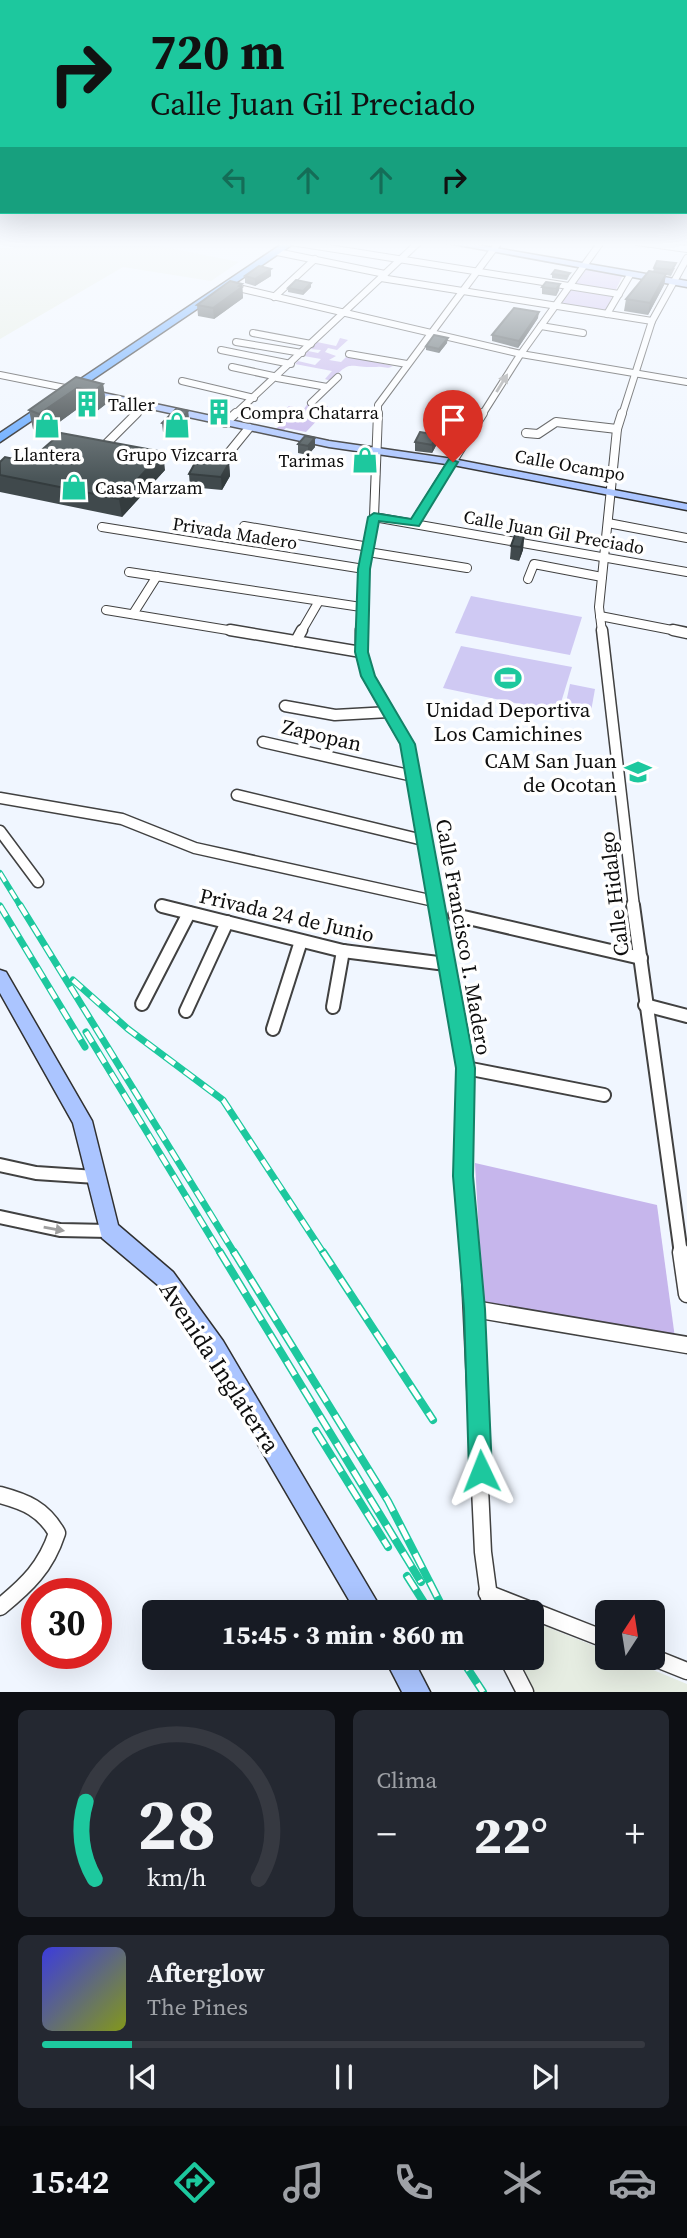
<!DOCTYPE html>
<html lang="es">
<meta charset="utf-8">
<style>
:root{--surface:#171b24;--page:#242831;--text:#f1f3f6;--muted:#9ea1a6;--line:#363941;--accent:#1dc89e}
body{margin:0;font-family:"Source Serif 4",serif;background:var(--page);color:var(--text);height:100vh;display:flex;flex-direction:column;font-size:26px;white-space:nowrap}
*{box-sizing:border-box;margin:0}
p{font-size:23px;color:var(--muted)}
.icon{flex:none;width:38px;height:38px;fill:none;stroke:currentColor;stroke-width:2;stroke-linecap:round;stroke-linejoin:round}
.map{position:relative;height:1692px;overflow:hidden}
.sheet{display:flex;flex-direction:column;gap:18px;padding:18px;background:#0d0f14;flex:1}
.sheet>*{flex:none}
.banner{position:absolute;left:0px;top:0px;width:688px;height:214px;box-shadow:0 7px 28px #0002;background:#1dc89e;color:#111;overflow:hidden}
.needle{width:46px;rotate:12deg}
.tools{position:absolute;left:595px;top:1600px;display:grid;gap:14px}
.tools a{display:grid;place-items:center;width:70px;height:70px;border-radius:10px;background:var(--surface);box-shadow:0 7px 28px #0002;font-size:35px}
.speed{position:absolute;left:21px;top:1578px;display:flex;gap:14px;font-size:35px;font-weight:700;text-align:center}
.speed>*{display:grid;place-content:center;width:91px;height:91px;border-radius:50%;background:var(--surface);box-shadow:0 7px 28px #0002;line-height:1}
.speed .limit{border:10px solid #d22;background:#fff;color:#111}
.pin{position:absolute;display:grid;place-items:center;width:60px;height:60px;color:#fff;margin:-72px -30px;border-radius:50% 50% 50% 0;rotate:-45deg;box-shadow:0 0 7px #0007}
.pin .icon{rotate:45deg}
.me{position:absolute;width:77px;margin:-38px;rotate:358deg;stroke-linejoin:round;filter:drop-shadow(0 0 5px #0008)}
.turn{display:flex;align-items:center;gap:24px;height:147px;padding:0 35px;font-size:32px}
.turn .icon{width:91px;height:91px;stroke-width:2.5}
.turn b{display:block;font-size:49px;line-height:60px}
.lanes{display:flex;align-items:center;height:66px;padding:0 35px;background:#0003;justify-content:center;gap:35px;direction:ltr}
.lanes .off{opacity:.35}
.big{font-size:52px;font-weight:800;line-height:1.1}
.sheet .widget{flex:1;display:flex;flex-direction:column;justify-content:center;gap:10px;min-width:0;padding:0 24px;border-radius:10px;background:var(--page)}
.sheet .dial{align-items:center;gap:0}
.dial svg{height:182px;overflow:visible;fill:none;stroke:var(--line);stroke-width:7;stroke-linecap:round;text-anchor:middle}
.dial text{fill:var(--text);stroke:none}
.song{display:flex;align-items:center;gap:21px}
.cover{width:84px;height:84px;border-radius:10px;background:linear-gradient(135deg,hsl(240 70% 55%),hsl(70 70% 35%))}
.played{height:7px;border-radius:4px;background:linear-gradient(90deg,var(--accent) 15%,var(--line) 15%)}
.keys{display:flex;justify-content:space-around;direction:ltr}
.heat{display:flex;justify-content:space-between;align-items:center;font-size:38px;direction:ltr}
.sheet .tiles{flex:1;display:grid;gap:18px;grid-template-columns:1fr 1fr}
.widget:last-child{grid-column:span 2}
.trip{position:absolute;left:142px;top:1600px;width:402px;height:70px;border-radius:10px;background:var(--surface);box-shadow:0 7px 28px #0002;font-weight:800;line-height:70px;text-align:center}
.dock{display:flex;height:112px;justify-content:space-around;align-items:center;background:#090b0e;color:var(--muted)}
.dock .icon{width:49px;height:49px}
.dock .active{color:var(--accent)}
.dock b{font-size:32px;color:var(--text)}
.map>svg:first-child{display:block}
</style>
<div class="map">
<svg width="687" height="1692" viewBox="0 0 687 1692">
<rect width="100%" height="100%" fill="#f0f6ff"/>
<!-- industrial -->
<g fill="#e6ede2">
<path d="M 0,242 L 140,242 L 239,262 L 211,281 L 123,267 L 0,339 Z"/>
<path d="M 532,1621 L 607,1651 L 607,1657 L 622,1657 L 687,1684 L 687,1692 L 533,1692 L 513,1657 L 532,1657 Z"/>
</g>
<!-- green -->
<g fill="#c6b6ec">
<path d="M 584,269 L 623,275 L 605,312 L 557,305 Z"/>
<path d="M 340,338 L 348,340 L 337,350 L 328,348 L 325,352 L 336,356 L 329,360 L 341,362 L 347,356 L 393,366 C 386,370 385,366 377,367 C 349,368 351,358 331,381 L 325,379 L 332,371 L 295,364 L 298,361 L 315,365 L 321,359 L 304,356 L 308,351 L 318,353 L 321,350 L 310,349 L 317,342 L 336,346 Z"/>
<path d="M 308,403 L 328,406 L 327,410 L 306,432 L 286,428 L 282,432 L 274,431 L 288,417 L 279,415 L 289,406 L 304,409 Z"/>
<path d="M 475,1163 L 657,1205 L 675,1338 L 483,1306 Z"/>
</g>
<!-- pitch -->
<g fill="#cfc9f3">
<path d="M 471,596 L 582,617 L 570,655 L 455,633 Z"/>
<path d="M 461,646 L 572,667 L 558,712 L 443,688 Z"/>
<path d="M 570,684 L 595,689 L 590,717 L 564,712 Z"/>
</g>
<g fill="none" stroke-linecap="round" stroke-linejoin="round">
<!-- street-far4 casing -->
<g stroke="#414141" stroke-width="8">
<g id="street-far4">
<path d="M 291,242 L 619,294"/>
<path d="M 637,242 L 687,249"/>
<path d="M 277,252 L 385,274"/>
<path d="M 381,278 L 652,321"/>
<path d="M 230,286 L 521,354 L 687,382"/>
<path d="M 274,297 L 315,259"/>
<path d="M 607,314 L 630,275"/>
<path d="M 541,326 L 583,333"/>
<path d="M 253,333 L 311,344"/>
<path d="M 236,342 L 302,353"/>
<path d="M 221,350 L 291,364"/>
<path d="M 349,354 L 407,364"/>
<path d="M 232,367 L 278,377"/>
<path d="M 0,375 L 75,390"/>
<path d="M 277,378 L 327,387"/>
<path d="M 182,381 L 254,398"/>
<path d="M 311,403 L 338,377"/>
<path d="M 135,415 L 145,405"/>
<path d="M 234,415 L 419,242"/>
<path d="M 378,415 L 378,405 L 499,242"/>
<path d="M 482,415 L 520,355 L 601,242"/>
<path d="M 622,415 L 652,321 L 687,258"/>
</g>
</g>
<!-- street-far3 casing -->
<g stroke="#414141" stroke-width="10">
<g id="street-far3">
<path d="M 225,423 L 236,413"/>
<path d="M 526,433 L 538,434 L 556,422 L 617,429"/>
<path d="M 104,446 L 137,413"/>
<path d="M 227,455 L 249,428"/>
<path d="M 374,517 L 687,572"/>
<path d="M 414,523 L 483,413"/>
<path d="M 608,523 L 687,538"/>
<path d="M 244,526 L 369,547"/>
<path d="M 102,527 L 364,569"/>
<path d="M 368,552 L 467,568"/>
<path d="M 129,572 L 361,607"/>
<path d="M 528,579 L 534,564 L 602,577"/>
<path d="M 106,610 L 240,632"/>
<path d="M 133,614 L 157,576"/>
<path d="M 600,616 L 682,632"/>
<path d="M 301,632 L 319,601"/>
<path d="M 361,632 L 364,569 L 374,517 L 378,413"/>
<path d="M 602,632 L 599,607 L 617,429 L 622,413"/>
</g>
</g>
<!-- street-far2 casing -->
<g stroke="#414141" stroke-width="13">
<g id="street-far2">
<path d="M 230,630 L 361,652"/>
<path d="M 361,630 L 361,652 L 368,676 L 407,744 L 437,907"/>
<path d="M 602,630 L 634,907"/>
<path d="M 673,630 L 687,633"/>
<path d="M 296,641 L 302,630"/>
<path d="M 285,706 L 335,715 L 389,712"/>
<path d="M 263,742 L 413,776"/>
<path d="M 237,795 L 423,840"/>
<path d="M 0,798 L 122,819 L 195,848 L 434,901"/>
<path d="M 0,831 L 38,882"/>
<path d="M 162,906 L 165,907"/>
</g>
</g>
<!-- street-far1 casing -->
<g stroke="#414141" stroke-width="16">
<g id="street-far1">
<path d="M 436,905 L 466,1068 L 463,1176 L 469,1254"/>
<path d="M 633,905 L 681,1254"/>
<path d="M 162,906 L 343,951 L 446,964"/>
<path d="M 455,915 L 641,958"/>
<path d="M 142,1004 L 189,913"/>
<path d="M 645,1005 L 687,1016"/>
<path d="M 333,1007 L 343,951"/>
<path d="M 186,1011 L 227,922"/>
<path d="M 273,1029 L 301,941"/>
<path d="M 466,1068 L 604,1095"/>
<path d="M 0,1165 L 36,1173 L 96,1177"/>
<path d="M 0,1217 L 60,1230 L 109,1231"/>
</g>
</g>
<!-- street casing -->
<g stroke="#414141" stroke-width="19">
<g id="street">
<path d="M 469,1252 L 483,1552 L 491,1612"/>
<path d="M 681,1252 L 687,1294"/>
<path d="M 474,1309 L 687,1345"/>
<path d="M 0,1495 C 26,1502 43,1509 57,1533 C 46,1567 27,1585 0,1607"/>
<path d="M 487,1593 L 607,1640"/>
<path d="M 507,1657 L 525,1692"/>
<path d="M 652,1657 L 687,1671"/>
</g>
</g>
<!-- secondary casing -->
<g stroke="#303030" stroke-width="3">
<g id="secondary">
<path d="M 442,242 L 460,242 L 687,281 L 687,287 Z"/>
<path d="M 85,389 L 329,441 L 453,459 L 687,504 L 687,510 L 453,465 L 329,447 L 81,394 L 81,390 Z"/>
<path d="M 0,970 L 6,972 L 92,1121 L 118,1225 L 173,1272 L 223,1341 L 383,1612 L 356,1612 L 207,1357 L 159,1286 L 102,1238 L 73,1123 L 0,993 Z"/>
<path d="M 384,1657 L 412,1657 L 430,1692 L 402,1692 Z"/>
</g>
</g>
<!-- primary casing -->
<g stroke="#1f1f1f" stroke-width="3">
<path id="primary" d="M 285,242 L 296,242 L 0,442 L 0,433 Z"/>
</g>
<!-- street-far4 -->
<use href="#street-far4" stroke="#fff" stroke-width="6"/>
<!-- street-far3 -->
<use href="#street-far3" stroke="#fff" stroke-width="8"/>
<!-- street-far2 -->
<use href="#street-far2" stroke="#fff" stroke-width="10"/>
<!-- street-far1 -->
<use href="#street-far1" stroke="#fff" stroke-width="12"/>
<!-- street -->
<use href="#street" stroke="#fff" stroke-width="16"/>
<!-- secondary -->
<use href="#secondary" fill="#abc5ff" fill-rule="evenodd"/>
<!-- primary -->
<use href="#primary" fill="#60a6ff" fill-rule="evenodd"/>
<!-- rail-far2 casing -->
<g stroke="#1dc89e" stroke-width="6">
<path id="rail-far2" d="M 0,873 L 21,907"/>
</g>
<!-- rail-far1 casing -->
<g stroke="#1dc89e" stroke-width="7">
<g id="rail-far1">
<path d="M 20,905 L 235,1254"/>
<path d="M 0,906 L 85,1047"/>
<path d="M 73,980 L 128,1029 L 223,1100 L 324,1254"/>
<path d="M 86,1032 L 221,1254"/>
</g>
</g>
<!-- rail casing -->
<g stroke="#1dc89e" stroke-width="8">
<g id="rail">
<path d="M 220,1252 L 421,1582"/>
<path d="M 234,1252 L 388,1501 L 445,1612"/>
<path d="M 323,1252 L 433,1420"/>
<path d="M 316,1431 L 388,1547"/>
<path d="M 407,1576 L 430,1612"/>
<path d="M 460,1657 L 483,1692"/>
</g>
</g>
<!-- rail-far2 -->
<use href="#rail-far2" stroke="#fff" stroke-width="3.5" stroke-dasharray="10" stroke-linecap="butt"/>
<!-- rail-far1 -->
<use href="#rail-far1" stroke="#fff" stroke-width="4.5" stroke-dasharray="12" stroke-linecap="butt"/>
<!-- rail -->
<use href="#rail" stroke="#fff" stroke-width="5" stroke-dasharray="16" stroke-linecap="butt"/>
</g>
<!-- wall -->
<g fill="#40494c">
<path d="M 654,268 L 675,268 L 671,276 L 666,275 L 664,285 L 648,315 L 624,311 L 626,299 L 653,272 Z"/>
<path d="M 271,269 L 271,276 L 255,286 L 245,283 L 245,276 Z"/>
<path d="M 570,273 L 569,276 L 567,280 L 552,278 L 552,274 Z"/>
<path d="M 311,283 L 311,287 L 303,295 L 288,292 L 288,288 Z"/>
<path d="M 242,284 L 243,298 L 214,319 L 198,316 L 197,305 Z"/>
<path d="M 542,287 L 559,290 L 556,296 L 542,294 Z"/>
<path d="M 538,318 L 518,348 L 492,341 L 492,335 Z"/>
<path d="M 447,343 L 439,353 L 426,350 L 426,346 Z"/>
<path d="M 76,377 L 103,384 L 106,404 L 97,411 L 80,407 L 43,434 L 33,429 L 29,410 Z"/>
<path d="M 188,411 L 189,420 L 174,434 L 163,432 L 162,423 Z"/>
<path d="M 315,438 L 315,447 L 308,455 L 298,453 L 298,444 Z"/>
<path d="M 415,442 L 437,444 L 432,453 L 415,451 Z"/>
<path d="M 370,447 L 369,464 L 358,464 L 358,455 Z"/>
<path d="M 0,462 L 28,462 L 165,470 L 122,517 L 0,492 Z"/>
<path d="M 229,463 L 230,476 L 222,490 L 190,487 L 189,474 Z"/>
<path d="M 524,536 L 523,550 L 519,561 L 510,559 L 511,546 Z"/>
</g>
<!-- shaded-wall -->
<g fill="#343c3e">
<path d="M 271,269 L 271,276 L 255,286 L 255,279 Z"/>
<path d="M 666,274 L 664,285 L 648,315 L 650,303 Z"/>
<path d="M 311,283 L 311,287 L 303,295 L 303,291 Z"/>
<path d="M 242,284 L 243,298 L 214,319 L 213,308 Z"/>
<path d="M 560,284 L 559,290 L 556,296 L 556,289 Z"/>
<path d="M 539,312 L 538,318 L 518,348 L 519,341 Z"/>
<path d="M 448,338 L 447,343 L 439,353 L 439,349 Z"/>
<path d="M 103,384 L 106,404 L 97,411 L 94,391 Z"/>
<path d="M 77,388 L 80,407 L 43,434 L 39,414 Z"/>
<path d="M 188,411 L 189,420 L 174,434 L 173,426 Z"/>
<path d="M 437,435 L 437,444 L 432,453 L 432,445 Z"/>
<path d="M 315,438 L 315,447 L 308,455 L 308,446 Z"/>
<path d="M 163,452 L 165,470 L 122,517 L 119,499 Z"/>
<path d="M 229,463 L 230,476 L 222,490 L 221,477 Z"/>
<path d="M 524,536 L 523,550 L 519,561 L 521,547 Z"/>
</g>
<!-- building -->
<g fill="#4a5558" stroke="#343c3e" stroke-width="2">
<path d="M 657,261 L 676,263 L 672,270 L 654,268 Z"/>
<path d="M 259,266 L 271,269 L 255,279 L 245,276 Z"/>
<path d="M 555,270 L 570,273 L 567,276 L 552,274 Z"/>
<path d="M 649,271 L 666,274 L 650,303 L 626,299 Z"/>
<path d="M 296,280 L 311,283 L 303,291 L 288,288 Z"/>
<path d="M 230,281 L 242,284 L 239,286 L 242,287 L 213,308 L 197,305 Z"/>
<path d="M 546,282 L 560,284 L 556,289 L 542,287 Z"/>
<path d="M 514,308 L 539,312 L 519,341 L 492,335 Z"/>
<path d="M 434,335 L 448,338 L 439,349 L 426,346 Z"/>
<path d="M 76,377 L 103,384 L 94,391 L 77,388 L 39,414 L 29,410 Z"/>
<path d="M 176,409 L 188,411 L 173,426 L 162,423 Z"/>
<path d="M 420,432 L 437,435 L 432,445 L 415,442 Z"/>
<path d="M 61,433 L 163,452 L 119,499 L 0,475 L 0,462 L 5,457 L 28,462 Z"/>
<path d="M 305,436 L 315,438 L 308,446 L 298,444 Z"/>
<path d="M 362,446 L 370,447 L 370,456 L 358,455 Z"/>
<path d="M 197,459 L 229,463 L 221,477 L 189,474 Z"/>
<path d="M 515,535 L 524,536 L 521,547 L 511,546 Z"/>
</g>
<!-- one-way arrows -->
<defs><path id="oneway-solid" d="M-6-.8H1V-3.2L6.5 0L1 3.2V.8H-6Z" transform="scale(1.75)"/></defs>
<g fill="#9f9f9f">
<use href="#oneway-solid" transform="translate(502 383) rotate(-58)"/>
<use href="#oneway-solid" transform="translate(54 1229) rotate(10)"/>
</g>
<!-- sky -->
<linearGradient id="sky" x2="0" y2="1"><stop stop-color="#afb8d2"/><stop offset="0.51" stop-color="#f8fbff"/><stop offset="1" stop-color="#f8fbff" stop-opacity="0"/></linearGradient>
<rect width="687" height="479" fill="url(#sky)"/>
<!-- route -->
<path fill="#1dc89e" stroke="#138267" stroke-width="2" d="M 449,459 L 458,462 L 419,526 L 379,521 L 370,569 L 368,652 L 375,676 L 415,744 L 475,1068 L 473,1176 L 485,1309 L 492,1471 L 489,1479 L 481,1483 L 472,1479 L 469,1471 L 464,1309 L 453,1176 L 456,1068 L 400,744 L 361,676 L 355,652 L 358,569 L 368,517 L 374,513 L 411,519 Z"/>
<!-- icons -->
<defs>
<g id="building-bare" transform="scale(2.1)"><path d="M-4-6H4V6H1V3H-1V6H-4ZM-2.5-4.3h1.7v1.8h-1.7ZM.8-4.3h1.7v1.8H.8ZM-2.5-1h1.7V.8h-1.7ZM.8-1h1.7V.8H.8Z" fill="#1dc89e" stroke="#fff" stroke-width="2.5" paint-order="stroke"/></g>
<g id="shop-bare" transform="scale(2.1)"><path d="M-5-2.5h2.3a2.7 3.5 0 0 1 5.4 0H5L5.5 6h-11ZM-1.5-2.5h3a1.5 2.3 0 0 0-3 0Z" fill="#1dc89e" stroke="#fff" stroke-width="2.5" paint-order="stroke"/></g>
<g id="stadium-bare" transform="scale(2.1)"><path d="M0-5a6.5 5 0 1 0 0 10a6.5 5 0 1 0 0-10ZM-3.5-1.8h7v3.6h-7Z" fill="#1dc89e" stroke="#fff" stroke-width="2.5" paint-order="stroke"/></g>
<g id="school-bare" transform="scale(2.1)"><path d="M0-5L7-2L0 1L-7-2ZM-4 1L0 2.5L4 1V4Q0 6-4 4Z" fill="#1dc89e" stroke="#fff" stroke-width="2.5" paint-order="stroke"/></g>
</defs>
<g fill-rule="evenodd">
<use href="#building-bare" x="87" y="404"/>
<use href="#building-bare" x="219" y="412"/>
<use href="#shop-bare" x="47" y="425"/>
<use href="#shop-bare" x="177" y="425"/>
<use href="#shop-bare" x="365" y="460"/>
<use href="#shop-bare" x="74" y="487"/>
<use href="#stadium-bare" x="508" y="678"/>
<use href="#school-bare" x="638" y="772"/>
</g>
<g text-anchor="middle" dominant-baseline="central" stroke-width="7" stroke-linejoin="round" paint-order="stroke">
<!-- far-poi labels -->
<g font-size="18" fill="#0e0e0e" stroke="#fff" text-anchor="start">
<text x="108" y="404">Taller</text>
<text x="240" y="412">Compra Chatarra</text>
<text x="47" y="454" text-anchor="middle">Llantera</text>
<text x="177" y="454" text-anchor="middle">Grupo Vizcarra</text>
<text x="344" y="460" text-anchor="end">Tarimas</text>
<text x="95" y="487">Casa Marzam</text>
</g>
<!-- far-street labels -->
<g font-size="18" fill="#0e0e0e" stroke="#fff">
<text transform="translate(570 465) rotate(10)">Calle Ocampo</text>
<text transform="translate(554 532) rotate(10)">Calle Juan Gil Preciado</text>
<text transform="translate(235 533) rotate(9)">Privada Madero</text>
</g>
<!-- poi labels -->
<g font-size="21" fill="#0e0e0e" stroke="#fff">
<text x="508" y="709">Unidad Deportiva<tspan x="508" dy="24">Los Camichines</tspan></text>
<text x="617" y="760" text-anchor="end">CAM San Juan<tspan x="617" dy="24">de Ocotan</tspan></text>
</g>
<!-- street labels -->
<g font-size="21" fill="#0e0e0e" stroke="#fff">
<text transform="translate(322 735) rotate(13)">Zapopan</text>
<text transform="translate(614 894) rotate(-97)">Calle Hidalgo</text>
<text transform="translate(287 915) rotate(13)">Privada 24 de Junio</text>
<text transform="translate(464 937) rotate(80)">Calle Francisco I. Madero</text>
</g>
<!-- near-street labels -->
<g font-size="24" fill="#0e0e0e" stroke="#fff">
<text transform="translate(220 1367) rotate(57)">Avenida Inglaterra</text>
</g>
</g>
</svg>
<div class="tools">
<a><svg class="needle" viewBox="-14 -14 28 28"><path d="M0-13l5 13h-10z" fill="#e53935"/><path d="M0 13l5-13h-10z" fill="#9ea1a6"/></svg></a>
</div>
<div class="speed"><div class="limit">30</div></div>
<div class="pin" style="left:453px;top:462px;background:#d93025"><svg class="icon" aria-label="arrive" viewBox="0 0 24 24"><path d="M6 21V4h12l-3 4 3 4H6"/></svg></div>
<svg class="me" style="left:481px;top:1471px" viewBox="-20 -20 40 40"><path d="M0-17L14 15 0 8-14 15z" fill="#1dc89e" stroke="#fff" stroke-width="4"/></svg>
<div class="trip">15:45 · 3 min · 860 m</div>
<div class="banner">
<div class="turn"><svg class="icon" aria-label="right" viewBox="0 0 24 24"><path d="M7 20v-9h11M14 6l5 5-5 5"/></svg><div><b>720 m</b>Calle Juan Gil Preciado</div></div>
<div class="lanes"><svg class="icon off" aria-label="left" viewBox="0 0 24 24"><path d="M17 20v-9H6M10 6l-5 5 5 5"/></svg><svg class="icon off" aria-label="ahead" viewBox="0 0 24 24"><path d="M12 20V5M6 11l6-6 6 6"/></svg><svg class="icon off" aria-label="ahead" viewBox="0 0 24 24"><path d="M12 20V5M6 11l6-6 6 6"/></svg><svg class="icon" aria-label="right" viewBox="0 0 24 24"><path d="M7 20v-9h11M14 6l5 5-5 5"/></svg></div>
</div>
</div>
<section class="sheet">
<div class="tiles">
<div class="widget dial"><svg viewBox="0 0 100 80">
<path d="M14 69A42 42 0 1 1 86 69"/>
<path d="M14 69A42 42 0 0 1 10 35" stroke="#1dc89e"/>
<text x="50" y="56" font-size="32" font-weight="700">28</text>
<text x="50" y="72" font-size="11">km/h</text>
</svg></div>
<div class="widget"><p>Clima</p>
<div class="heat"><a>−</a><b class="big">22°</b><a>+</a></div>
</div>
<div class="widget">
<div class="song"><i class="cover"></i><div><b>Afterglow</b><p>The Pines</p></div></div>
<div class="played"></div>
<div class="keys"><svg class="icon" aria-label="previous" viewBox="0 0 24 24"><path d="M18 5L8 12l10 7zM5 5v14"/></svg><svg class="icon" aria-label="pause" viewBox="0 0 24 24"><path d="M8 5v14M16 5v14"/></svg><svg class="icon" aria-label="next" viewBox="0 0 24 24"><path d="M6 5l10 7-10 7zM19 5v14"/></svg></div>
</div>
</div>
</section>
<nav class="dock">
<b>15:42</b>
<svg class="icon active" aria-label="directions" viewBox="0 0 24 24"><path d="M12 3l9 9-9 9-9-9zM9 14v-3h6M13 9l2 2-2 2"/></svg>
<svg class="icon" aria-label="music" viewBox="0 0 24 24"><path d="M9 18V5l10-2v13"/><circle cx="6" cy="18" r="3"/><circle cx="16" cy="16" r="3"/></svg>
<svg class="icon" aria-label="phone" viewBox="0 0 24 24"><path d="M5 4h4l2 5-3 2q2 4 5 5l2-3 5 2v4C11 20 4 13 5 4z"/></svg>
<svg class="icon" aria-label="climate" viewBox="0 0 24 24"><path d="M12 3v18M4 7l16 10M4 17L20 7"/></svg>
<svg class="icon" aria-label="car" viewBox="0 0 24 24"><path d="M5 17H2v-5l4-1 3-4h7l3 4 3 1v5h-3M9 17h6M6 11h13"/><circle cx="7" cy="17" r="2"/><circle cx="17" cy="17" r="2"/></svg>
</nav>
